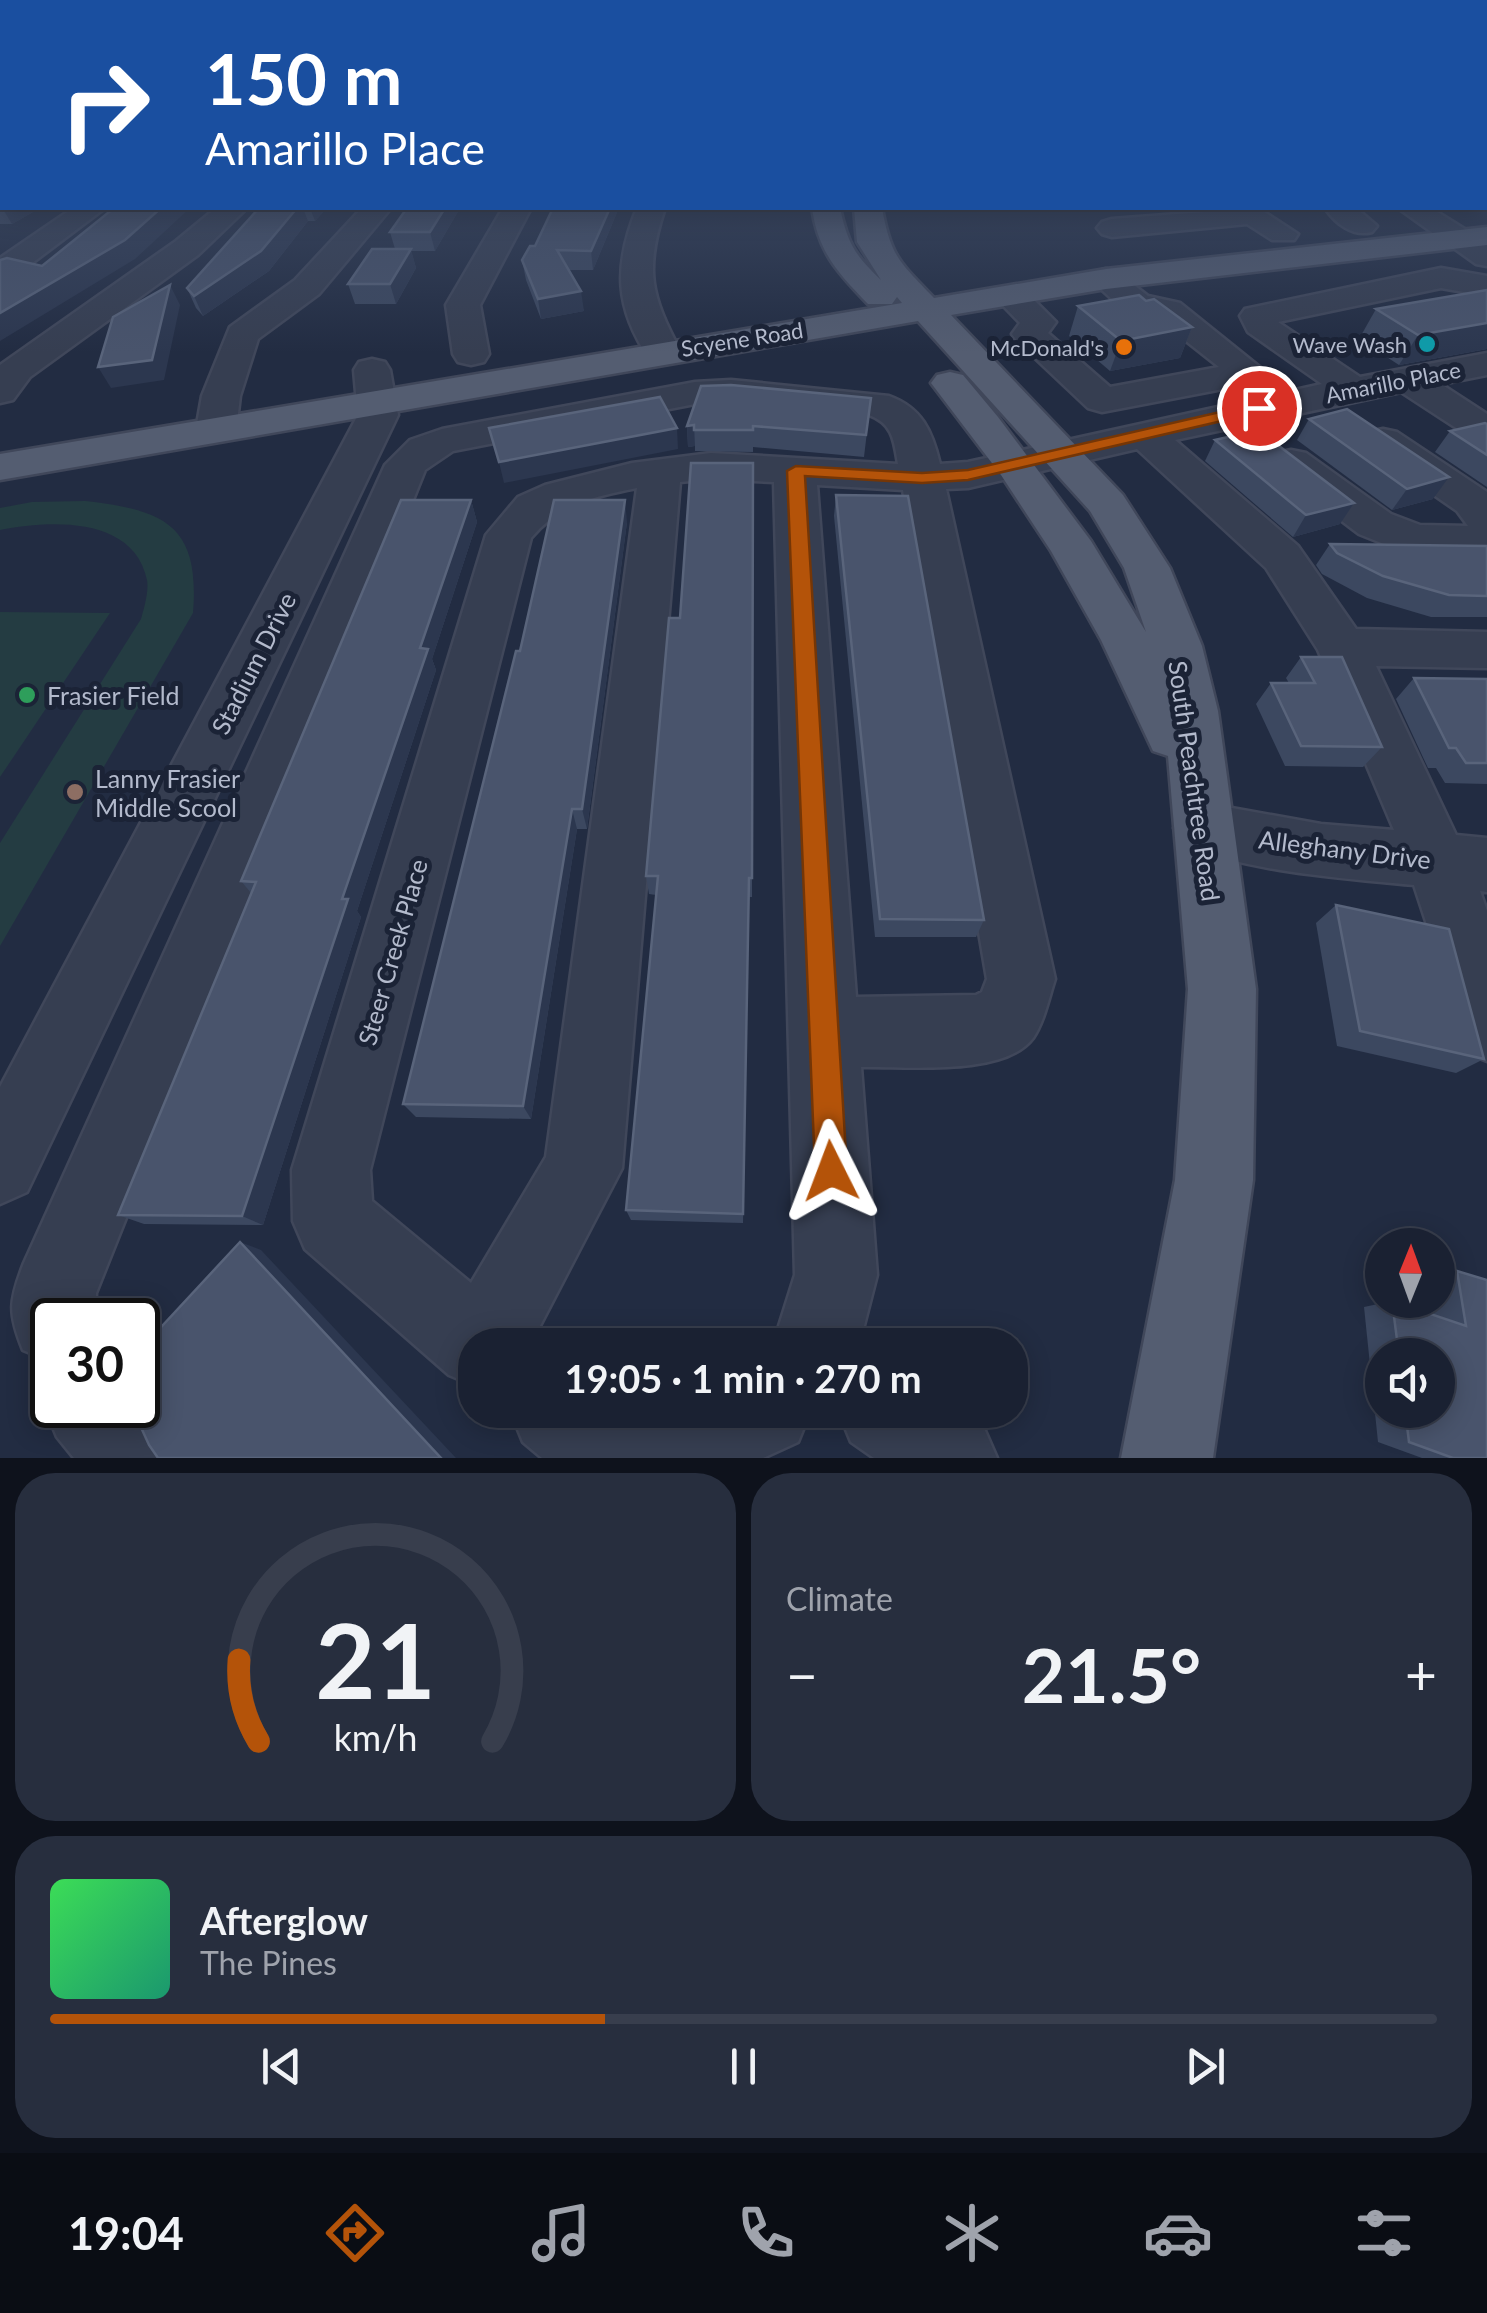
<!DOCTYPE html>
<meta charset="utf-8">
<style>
:root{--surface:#1a2132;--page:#272e3e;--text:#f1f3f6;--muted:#9fa3ac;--line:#383e4d;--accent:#b45309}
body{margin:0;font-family:Lato,sans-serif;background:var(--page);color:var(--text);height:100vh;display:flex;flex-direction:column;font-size:38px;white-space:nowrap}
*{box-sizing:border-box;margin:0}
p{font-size:32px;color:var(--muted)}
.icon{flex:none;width:55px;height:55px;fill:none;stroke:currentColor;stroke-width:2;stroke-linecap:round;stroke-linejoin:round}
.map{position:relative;height:1458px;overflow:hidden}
.details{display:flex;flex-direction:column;gap:15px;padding:15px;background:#0e121c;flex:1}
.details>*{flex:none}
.hud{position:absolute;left:0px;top:0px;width:1488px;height:210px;box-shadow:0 5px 25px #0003,0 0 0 2px var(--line);background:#1a4fa0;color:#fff;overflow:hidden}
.needle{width:65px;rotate:1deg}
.controls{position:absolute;left:1365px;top:1228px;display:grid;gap:20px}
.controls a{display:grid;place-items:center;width:90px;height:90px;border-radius:50%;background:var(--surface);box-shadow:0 5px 25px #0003,0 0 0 2px var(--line);font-size:50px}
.speed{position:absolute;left:30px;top:1298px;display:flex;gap:20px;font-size:50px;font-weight:700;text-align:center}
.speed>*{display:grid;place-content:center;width:130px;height:130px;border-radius:50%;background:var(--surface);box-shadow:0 5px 25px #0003,0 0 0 2px var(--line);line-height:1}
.speed .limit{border:5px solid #111;border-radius:15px;background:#fff;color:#111}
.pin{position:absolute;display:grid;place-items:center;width:85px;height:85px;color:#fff;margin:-42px;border:5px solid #fff;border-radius:50%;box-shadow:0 2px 10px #0007}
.me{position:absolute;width:110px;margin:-55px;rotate:357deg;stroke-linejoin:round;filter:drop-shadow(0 0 8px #0008)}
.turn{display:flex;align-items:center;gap:35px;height:210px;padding:0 40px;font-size:45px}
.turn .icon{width:130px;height:130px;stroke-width:2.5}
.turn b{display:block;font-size:70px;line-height:85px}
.big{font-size:75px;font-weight:700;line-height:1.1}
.details .widget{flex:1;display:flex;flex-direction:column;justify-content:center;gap:15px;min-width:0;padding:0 35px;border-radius:40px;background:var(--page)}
.details .dial{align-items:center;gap:0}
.dial svg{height:260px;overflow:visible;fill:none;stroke:var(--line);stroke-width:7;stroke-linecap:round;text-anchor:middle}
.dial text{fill:var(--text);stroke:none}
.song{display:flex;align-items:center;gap:30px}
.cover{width:120px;height:120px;border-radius:15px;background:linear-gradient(135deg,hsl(130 70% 55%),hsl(160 70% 35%))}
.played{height:10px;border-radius:5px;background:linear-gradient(90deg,var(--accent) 40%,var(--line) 40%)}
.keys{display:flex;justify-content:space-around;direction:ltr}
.heat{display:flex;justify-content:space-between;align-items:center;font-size:55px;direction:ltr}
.details .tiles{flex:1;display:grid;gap:15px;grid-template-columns:1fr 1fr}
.widget:last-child{grid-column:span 2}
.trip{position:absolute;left:458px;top:1328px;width:570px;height:100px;border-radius:40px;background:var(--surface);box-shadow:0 5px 25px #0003,0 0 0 2px var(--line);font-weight:700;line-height:100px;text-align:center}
.menu{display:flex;height:160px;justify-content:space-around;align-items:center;background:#0a0d14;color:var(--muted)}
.menu .icon{width:70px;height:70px}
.menu .current{color:var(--accent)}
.menu b{font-size:45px;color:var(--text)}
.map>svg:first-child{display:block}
</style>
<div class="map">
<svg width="1487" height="1458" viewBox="0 0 1487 1458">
<rect width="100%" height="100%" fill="#222c42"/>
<!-- green -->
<g fill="#243c42">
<path d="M 85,501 C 166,510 200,526 193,613 L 0,946 L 0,843 L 141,619 C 144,608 149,592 147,580 C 134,516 50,520 0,530 L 0,508 L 32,502 Z"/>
<path d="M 0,612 L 110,613 L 0,777 Z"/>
</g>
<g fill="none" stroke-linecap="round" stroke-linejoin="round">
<!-- minor casing -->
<g stroke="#40475a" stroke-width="5">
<g id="minor">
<rect x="1485" y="174" width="2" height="17"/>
<path d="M 73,208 L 105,208 L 11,279 L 0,282 L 0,258 Z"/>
<path d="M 216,208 L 247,208 L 198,255 L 30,377 L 13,400 L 0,403 L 0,365 L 176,241 Z"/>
<path d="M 362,208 L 391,208 L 319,294 L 258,339 L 240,396 L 236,430 L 230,438 L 216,442 L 202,438 L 196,430 L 202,396 L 230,327 L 295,280 Z"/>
<path d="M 503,208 L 531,208 L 480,305 L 489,354 L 484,362 L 471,365 L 458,362 L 453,354 L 446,305 Z"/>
<path d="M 637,208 L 665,208 C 644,270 651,296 681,352 L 676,360 L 663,363 L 650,360 C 614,307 614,265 637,208 Z"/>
<path d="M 1258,208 L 1298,234 L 1294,240 L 1272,240 L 1247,224 L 1112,237 L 1102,234 L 1097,228 L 1102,222 L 1112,219 Z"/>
<path d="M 1325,208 L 1356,208 L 1377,226 L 1372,232 C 1353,237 1336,224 1325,208 Z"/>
<path d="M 1398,208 L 1431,208 L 1487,243 L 1487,266 L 1476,264 Z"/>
<path d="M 1441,268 L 1487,276 L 1487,296 L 1441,288 L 1278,322 L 1360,377 L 1487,353 L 1487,375 L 1441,384 L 1487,414 L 1487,443 L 1473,439 L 1401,392 L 1175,440 L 1298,546 L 1356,629 L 1487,632 L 1487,668 L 1376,666 L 1456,835 L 1487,838 L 1487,892 L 1480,891 L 1487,911 L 1487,1061 L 1462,1051 L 1452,1026 L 1436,952 L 1414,885 C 1337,878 1256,872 1183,846 L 1174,828 L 1183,810 L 1204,803 L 1321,824 L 1394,830 L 1318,650 L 1266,568 L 1137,449 L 968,488 L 946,489 L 1055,979 C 1049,997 1044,1022 1033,1038 C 1004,1077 906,1066 861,1067 L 877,1275 L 859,1345 L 773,1345 L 795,1275 L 774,482 L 711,479 L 680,482 L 622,1168 L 530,1345 L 475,1345 L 475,1386 L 449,1375 L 305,1249 L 293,1221 L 292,1170 L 486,535 L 518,497 L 545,485 L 632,463 L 711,453 L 898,464 C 894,440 893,424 869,415 L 731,402 L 695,404 L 453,451 L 425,470 L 96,1293 L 95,1320 L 52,1320 L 52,1362 L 23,1350 C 8,1313 9,1301 24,1263 L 385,465 L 410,440 L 442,429 L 695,382 L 731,380 L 889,396 C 922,408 932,431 940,464 L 968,462 L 1322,384 L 1248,332 L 1240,316 L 1245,309 ZM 817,485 L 903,490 L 987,979 L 982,992 L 976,995 L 856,997 ZM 637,488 L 546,1157 L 471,1283 L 372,1201 L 370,1170 L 531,538 C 558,505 595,496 637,488 Z"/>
<path d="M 1106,269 L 1117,272 L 1148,296 L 1180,303 L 1267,373 L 1262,381 L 1249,384 L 1102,412 L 1088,408 L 1017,341 L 1012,334 L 1020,323 L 993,295 L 998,288 L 1022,288 L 1056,322 L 1048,333 L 1110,387 L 1219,367 L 1157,318 L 1125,311 L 1090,279 L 1095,272 Z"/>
<path d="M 372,359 L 385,362 L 390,370 L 398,415 L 27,1192 L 0,1204 L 0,1087 L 358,415 L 354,370 L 359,362 Z"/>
<path d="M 1383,429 L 1397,432 L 1487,492 L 1487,556 L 1415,555 L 1399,550 L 1359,534 L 1276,471 L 1270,462 L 1276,453 L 1291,450 L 1306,453 L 1391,514 L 1420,525 L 1468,526 L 1457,511 L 1369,450 L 1363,441 L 1369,432 Z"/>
<path d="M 52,1385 L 52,1405 L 138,1405 L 138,1394 L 164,1426 L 178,1458 L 74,1458 L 57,1437 L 44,1405 Z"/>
<path d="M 510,1410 L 811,1410 L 798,1442 L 763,1458 L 542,1458 L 523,1442 Z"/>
<path d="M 838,1410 L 961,1410 L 983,1426 L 997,1458 L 874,1458 L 851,1442 Z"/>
</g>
</g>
<!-- major casing -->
<g stroke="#40475a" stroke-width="5">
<path id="major" d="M 812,208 L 840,208 C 848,244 854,254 881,280 L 857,242 L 854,208 L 882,208 C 891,258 900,262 934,298 L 1106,269 L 1487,227 L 1487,245 L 1106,289 L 951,315 L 1123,495 L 1170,568 L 1202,646 L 1218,711 L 1256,989 L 1253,1180 L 1213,1458 L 1121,1458 L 1175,1180 L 1188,989 L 1168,756 L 1153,751 L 1101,640 L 1051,551 L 1001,475 L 931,383 L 937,375 L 950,372 L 963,375 L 998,417 L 1091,541 L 1146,632 L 1124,568 L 1090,511 L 918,321 L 0,480 L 0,454 L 902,303 L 897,297 L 892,304 L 868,304 C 838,273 818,252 812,208 Z"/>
</g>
<!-- minor -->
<use href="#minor" fill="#363e51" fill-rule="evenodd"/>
<!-- major -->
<use href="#major" fill="#545d71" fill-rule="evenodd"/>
</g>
<!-- wall -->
<g fill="#3c4860" fill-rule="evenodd">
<path d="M 0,149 L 2,208 L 40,208 L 12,224 L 0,224 Z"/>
<path d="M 259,208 L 327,208 L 315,221 L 308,221 L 269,271 L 203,316 L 196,308 L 187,288 Z"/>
<path d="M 407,208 L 460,208 L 435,251 L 411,251 L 416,268 L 396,304 L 355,304 L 348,284 L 395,249 L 390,232 Z"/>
<path d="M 553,208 L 618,208 L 618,210 L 593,270 L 568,270 L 584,311 L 541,319 L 526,280 L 522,260 L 535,246 Z"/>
<rect x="713" y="208" width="30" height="2"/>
<path d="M 1487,290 L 1487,349 L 1399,365 L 1359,339 L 1376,309 Z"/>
<path d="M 1078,306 L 1192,327 L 1180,358 L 1110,371 L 1069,336 Z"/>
<path d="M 871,398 L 864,457 L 753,447 L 753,452 L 695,451 L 695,446 L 688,447 L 687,426 Z"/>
<path d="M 1309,419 L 1433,499 L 1392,510 L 1297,440 Z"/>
<path d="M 1487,424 L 1487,487 L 1435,452 L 1450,431 Z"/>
<path d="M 1215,440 L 1340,524 L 1293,537 L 1205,461 Z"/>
<path d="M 836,495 L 984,920 L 976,937 L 875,937 L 834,516 Z"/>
<path d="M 471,500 L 477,522 L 432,659 L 436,670 L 357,911 L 361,917 L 263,1225 L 144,1224 L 118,1215 L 251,893 L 241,881 Z"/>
<path d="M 627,522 L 587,829 L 577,829 L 531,1119 L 416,1117 L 403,1104 L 520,651 Z"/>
<path d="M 1330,544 L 1487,546 L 1487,617 L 1431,617 L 1367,598 L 1322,574 L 1316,565 Z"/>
<path d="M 1301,657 L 1382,747 L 1363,767 L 1285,766 L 1256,704 L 1271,683 L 1289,683 L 1286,678 Z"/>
<path d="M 1414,678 L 1487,679 L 1487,784 L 1445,783 L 1436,768 L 1428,768 L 1396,699 Z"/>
<path d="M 646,876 L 752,878 L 752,897 L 749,897 L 743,1223 L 631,1220 L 626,1210 L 656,895 L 649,894 Z"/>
<path d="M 1336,905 L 1484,1059 L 1456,1073 L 1337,1046 L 1316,923 Z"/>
<path d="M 1457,1271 L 1487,1458 L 1422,1458 L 1378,1442 L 1364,1307 L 1392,1301 L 1432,1315 L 1430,1300 L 1438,1300 L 1438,1276 ZM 1382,1355 L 1438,1355 L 1438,1410 L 1382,1410 Z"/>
</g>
<!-- shaded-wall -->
<g fill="#2c374f">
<path d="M 2,205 L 2,208 L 40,208 L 12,224 L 1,206 Z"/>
<path d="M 161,208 L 190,208 L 135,259 L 0,341 L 0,313 Z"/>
<path d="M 297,208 L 303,208 L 308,221 L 269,271 L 203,316 L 194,296 Z"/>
<path d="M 310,208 L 327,208 L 315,221 Z"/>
<path d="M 445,208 L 460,208 L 435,251 L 430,232 Z"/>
<path d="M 610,208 L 618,208 L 618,210 L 593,270 L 591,251 Z"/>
<path d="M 411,249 L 416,268 L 396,304 L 390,284 Z"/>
<path d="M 170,285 L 180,305 L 164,380 L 111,388 L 98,367 Z"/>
<path d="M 581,291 L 584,311 L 541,319 L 538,299 Z"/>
<path d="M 1487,323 L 1487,349 L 1399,365 L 1418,335 Z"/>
<path d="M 1192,327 L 1180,358 L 1110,371 L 1121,341 Z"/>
<path d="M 694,425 L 695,446 L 688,447 L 687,426 Z"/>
<path d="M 677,428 L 678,449 L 504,483 L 499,462 Z"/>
<path d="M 1449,477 L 1433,499 L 1392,510 L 1407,489 Z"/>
<path d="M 471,500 L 477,522 L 432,659 L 436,670 L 357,911 L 361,917 L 263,1225 L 242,1216 L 420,648 Z"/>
<path d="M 625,500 L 627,522 L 587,829 L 582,809 Z"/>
<path d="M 1354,503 L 1340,524 L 1293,537 L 1306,515 Z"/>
<path d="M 572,809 L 577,829 L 531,1119 L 523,1106 Z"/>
<path d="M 240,1242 L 261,1250 L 456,1458 L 441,1458 Z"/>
</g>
<!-- building -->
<g fill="#49546c" stroke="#59647b" stroke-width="2.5">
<path d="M 0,149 L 2,149 L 1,206 L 0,206 Z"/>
<path d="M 114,208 L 161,208 L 125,240 L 0,313 L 0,260 L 7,258 L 42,266 Z"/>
<path d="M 259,208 L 297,208 L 261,251 L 194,296 L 187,288 Z"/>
<path d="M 407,208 L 445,208 L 430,232 L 390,232 Z"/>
<path d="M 553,208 L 610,208 L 591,251 L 557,250 L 581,291 L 538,299 L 522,260 L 530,246 L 535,246 Z"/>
<path d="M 372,249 L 411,249 L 390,284 L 348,284 Z"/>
<path d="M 170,285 L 152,360 L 98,367 L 113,317 Z"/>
<path d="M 1487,290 L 1487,323 L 1418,335 L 1376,309 Z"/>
<path d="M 1139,295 L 1146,301 L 1154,299 L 1192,327 L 1121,341 L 1078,306 Z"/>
<path d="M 731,385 L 871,398 L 866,435 L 753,426 L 753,430 L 694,430 L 694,425 L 687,426 L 701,386 Z"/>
<path d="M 660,397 L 677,428 L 499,462 L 489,428 Z"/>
<path d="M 1347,409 L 1449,477 L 1407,489 L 1309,419 Z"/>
<path d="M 1485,423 L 1487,424 L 1487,455 L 1450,431 Z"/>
<path d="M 1258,430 L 1354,503 L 1306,515 L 1215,440 Z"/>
<path d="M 691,463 L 753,463 L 752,878 L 749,878 L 743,1214 L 626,1210 L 658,876 L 646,876 L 669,618 L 680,618 Z"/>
<path d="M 836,495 L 908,496 L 984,920 L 880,919 Z"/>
<path d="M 401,500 L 471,500 L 420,648 L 428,649 L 342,899 L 348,899 L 242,1216 L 118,1215 L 256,882 L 241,881 Z"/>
<path d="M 554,500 L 625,500 L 582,809 L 572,809 L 523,1106 L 403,1104 L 516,651 L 520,651 Z"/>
<path d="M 1330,544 L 1487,546 L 1487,596 L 1449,595 L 1383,576 L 1337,553 Z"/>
<path d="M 1301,657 L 1342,657 L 1382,747 L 1301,746 L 1271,683 L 1315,683 Z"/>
<path d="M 1414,678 L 1487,679 L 1487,763 L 1466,763 L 1456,748 L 1449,748 Z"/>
<path d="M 1336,905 L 1449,929 L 1484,1059 L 1360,1031 Z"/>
<path d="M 240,1242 L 441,1458 L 158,1458 L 149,1445 L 139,1423 L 125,1405 L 138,1405 L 138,1352 Z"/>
<path d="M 1457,1271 L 1487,1280 L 1487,1458 L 1453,1458 L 1409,1442 L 1405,1410 L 1438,1410 L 1438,1355 L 1399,1355 L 1392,1301 L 1466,1326 Z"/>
</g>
<!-- sky -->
<linearGradient id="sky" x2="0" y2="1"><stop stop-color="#131824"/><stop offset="0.42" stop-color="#3e4b65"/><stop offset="1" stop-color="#3e4b65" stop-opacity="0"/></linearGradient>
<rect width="1487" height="353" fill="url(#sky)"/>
<!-- route -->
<path fill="#b45309" stroke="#753606" stroke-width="2.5" d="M 1259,403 L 1265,405 L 1265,411 L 968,480 L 922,483 L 805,476 L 847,1171 L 842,1183 L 831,1187 L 819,1183 L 815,1171 L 787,471 L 796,466 L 922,473 L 968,470 Z"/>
<!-- markers -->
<circle fill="#0f9aa8" stroke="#1b2336" stroke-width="4" cx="1427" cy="344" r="10"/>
<circle fill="#e8710a" stroke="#1b2336" stroke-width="4" cx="1124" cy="347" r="10"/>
<circle fill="#2e9e5b" stroke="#1b2336" stroke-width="4" cx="27" cy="695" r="10"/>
<circle fill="#8d6e63" stroke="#1b2336" stroke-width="4" cx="75" cy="792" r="10"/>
<g text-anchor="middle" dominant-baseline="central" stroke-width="10" stroke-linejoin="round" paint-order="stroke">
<!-- far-street labels -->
<g font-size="22" fill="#b3bacc" stroke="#1b2336">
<text transform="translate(742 339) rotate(-9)">Scyene Road</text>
<text transform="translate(1393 382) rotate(-11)">Amarillo Place</text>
</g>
<!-- far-poi labels -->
<g font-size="22" fill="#b3bacc" stroke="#1b2336" text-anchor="end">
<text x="1407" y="344">Wave Wash</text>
<text x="1104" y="347">McDonald's</text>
</g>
<!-- street labels -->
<g font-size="25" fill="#b3bacc" stroke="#1b2336">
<text transform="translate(253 663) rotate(-63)">Stadium Drive</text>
<text transform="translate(1195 781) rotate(82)">South Peachtree Road</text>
<text transform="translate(1345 849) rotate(7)">Alleghany Drive</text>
<text transform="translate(392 952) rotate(-74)">Steer Creek Place</text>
</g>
<!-- poi labels -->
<g font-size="25" fill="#b3bacc" stroke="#1b2336" text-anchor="start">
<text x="47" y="695">Frasier Field</text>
<text x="95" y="778">Lanny Frasier<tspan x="95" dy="29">Middle Scool</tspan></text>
</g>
</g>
</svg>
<div class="controls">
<a><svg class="needle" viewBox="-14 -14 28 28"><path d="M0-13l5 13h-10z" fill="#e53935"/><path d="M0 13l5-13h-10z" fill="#9fa3ac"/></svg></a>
<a><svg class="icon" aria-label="sound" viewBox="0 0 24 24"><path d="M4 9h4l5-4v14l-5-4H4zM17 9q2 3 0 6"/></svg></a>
</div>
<div class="speed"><div class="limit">30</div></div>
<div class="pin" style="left:1259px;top:408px;background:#d93025"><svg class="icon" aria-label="arrive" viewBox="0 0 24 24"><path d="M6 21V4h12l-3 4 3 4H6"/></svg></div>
<svg class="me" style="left:831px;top:1171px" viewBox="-20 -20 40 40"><path d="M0-17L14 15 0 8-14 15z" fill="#b45309" stroke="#fff" stroke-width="4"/></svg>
<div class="trip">19:05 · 1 min · 270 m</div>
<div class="hud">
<div class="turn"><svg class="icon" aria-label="right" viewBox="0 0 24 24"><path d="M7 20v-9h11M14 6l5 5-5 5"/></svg><div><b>150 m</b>Amarillo Place</div></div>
</div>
</div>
<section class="details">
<div class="tiles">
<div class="widget dial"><svg viewBox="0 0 100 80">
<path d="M14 69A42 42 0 1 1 86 69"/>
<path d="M14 69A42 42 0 0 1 8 44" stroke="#b45309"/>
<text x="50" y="56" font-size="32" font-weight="700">21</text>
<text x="50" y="72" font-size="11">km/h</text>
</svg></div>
<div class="widget"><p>Climate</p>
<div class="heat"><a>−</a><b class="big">21.5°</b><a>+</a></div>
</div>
<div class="widget">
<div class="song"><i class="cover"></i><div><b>Afterglow</b><p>The Pines</p></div></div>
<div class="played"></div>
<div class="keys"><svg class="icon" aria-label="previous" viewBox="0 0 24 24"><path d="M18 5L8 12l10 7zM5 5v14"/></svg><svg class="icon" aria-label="pause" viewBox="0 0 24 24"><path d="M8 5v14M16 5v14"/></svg><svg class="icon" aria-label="next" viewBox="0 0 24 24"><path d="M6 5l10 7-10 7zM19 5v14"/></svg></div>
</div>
</div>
</section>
<nav class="menu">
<b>19:04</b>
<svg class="icon current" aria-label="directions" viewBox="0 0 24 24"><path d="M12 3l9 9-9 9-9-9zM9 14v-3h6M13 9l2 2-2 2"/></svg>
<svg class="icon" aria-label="music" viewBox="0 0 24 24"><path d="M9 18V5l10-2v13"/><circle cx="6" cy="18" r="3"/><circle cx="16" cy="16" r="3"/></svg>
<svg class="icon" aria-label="phone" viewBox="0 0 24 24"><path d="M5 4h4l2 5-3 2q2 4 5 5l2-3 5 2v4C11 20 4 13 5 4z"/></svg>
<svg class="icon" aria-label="climate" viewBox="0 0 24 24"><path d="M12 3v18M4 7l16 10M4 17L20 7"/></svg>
<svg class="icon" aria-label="car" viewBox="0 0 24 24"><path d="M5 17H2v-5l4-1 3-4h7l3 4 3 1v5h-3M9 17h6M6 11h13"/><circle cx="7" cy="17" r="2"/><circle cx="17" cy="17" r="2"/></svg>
<svg class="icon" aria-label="filters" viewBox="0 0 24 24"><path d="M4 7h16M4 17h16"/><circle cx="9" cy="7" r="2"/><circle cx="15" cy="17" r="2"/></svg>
</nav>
